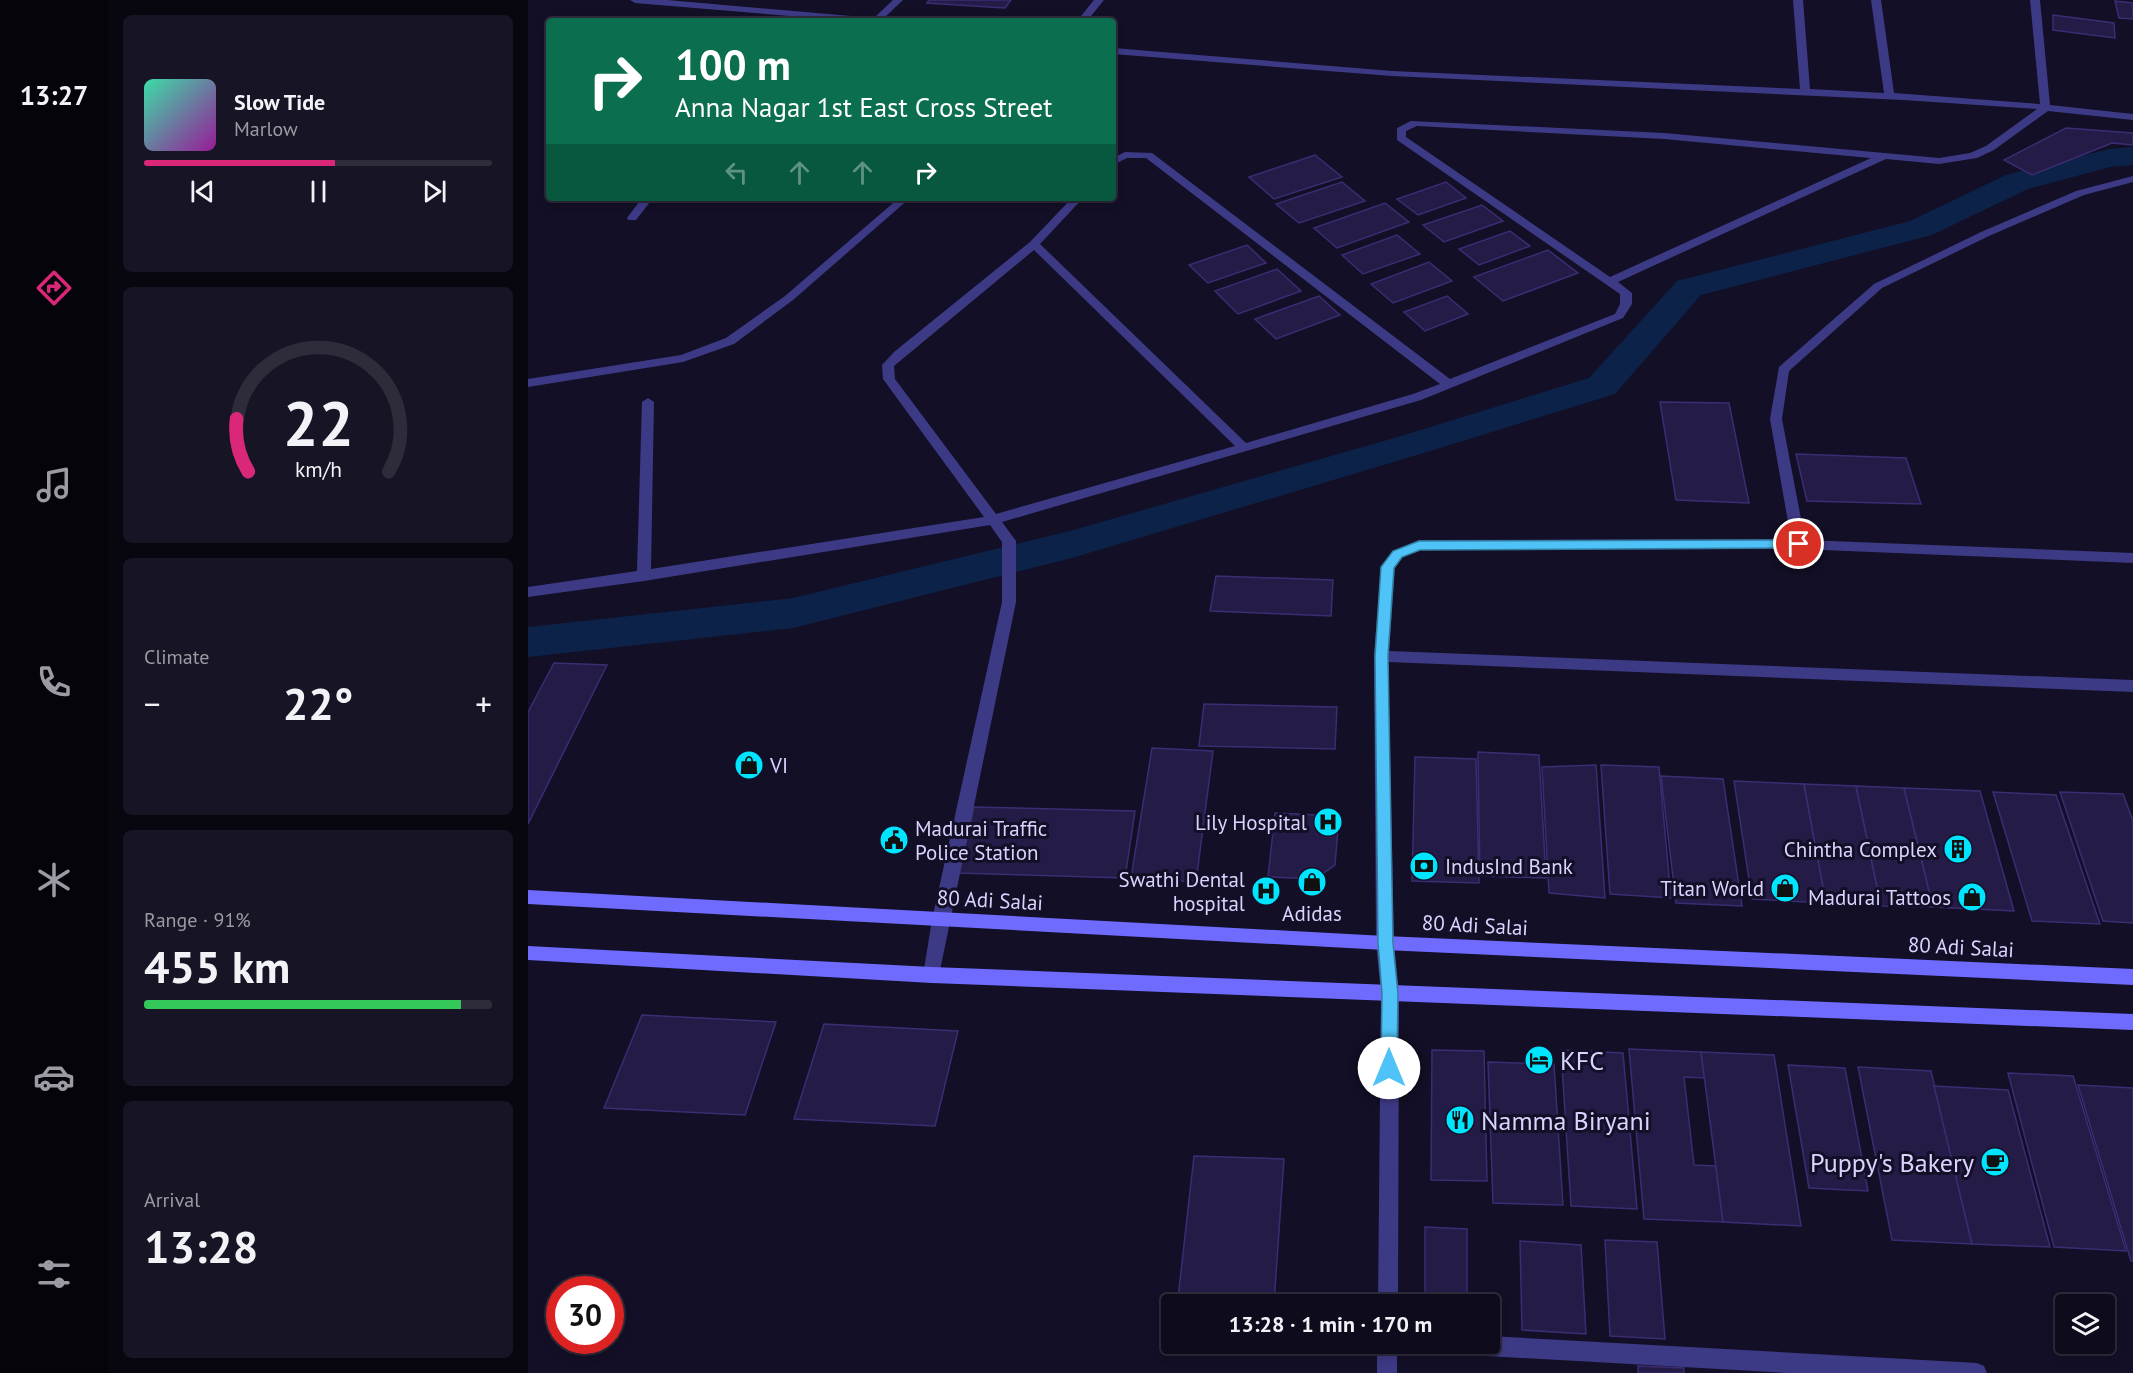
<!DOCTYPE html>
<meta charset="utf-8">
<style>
:root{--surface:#0e0b1c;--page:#171425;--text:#f1f3f6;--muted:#9b9ba3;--line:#2e2b3b;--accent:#db2777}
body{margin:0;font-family:"PT Sans",sans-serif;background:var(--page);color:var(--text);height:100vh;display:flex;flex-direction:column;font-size:22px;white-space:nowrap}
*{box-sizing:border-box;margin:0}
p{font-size:20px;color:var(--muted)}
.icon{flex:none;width:33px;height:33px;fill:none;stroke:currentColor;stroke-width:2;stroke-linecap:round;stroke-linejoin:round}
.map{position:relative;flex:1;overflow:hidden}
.details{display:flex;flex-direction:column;gap:15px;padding:15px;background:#08060f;width:420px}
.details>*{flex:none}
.top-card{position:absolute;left:18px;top:18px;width:570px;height:183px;border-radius:6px;box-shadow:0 3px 9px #0003,0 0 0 2px var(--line);background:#0b6e4f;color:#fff;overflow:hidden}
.controls{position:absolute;left:1527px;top:1294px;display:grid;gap:12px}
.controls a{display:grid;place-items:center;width:60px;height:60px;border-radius:6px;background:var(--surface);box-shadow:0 3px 9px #0003,0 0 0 2px var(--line);font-size:30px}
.speed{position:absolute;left:18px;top:1276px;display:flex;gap:12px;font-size:30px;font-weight:700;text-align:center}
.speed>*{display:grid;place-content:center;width:78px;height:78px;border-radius:50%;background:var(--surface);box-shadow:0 3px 9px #0003,0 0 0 2px var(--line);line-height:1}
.speed .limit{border:9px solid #d22;background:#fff;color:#111}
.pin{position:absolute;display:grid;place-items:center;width:51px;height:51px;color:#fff;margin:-26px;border:3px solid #fff;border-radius:50%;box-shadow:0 2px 6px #0007}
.me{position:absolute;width:66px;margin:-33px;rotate:0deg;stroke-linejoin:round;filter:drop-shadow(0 0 4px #0008)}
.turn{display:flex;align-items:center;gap:21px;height:126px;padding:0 30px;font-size:27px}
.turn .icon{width:78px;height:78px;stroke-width:2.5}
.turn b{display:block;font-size:42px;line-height:51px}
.lanes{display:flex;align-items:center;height:57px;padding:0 30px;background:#0003;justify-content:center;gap:30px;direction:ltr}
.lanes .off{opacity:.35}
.big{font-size:45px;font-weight:800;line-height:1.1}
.details .widget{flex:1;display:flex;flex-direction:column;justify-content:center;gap:9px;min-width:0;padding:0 21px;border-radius:9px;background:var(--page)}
.details .dial{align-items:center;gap:0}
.dial svg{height:156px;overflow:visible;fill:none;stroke:var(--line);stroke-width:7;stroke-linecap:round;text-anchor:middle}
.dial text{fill:var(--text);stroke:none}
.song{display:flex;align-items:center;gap:18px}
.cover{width:72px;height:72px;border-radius:9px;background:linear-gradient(135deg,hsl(160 70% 55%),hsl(300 70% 35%))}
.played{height:6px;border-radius:3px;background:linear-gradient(90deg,var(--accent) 55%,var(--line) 55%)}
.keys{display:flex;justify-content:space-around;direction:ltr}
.heat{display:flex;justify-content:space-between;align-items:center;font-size:33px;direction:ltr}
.charge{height:9px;border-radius:4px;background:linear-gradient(90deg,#34c759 91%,var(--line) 0)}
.trip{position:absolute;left:633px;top:1294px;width:339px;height:60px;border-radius:6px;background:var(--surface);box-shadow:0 3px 9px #0003,0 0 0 2px var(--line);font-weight:800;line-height:60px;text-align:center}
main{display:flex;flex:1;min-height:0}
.dock{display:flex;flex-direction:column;width:108px;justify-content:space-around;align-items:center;background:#06040b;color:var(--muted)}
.dock .icon{width:42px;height:42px}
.dock .on{color:var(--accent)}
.dock b{font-size:27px;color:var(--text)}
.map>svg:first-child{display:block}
</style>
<main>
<nav class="dock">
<b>13:27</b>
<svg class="icon on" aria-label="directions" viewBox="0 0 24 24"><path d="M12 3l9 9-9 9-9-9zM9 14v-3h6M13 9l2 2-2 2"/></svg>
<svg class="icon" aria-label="music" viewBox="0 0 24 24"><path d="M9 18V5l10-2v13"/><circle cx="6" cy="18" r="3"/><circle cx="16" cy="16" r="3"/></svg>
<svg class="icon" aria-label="phone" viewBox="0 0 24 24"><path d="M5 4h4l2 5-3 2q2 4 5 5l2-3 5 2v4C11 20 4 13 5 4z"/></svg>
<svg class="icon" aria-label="climate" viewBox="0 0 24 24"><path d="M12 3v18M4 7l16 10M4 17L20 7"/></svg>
<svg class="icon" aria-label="car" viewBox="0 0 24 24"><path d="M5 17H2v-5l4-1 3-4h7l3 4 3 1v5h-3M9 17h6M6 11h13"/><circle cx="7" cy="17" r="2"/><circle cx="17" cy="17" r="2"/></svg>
<svg class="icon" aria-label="filters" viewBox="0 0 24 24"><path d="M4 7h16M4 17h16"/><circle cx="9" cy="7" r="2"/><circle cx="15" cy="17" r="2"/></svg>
</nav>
<section class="details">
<div class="widget">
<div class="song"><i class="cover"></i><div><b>Slow Tide</b><p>Marlow</p></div></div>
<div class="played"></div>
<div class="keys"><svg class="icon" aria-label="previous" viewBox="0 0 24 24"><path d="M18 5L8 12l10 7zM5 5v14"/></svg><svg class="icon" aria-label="pause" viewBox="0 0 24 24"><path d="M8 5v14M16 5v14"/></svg><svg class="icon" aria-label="next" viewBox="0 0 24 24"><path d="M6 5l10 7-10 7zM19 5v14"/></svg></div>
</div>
<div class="widget dial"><svg viewBox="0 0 100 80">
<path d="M14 69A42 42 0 1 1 86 69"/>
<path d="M14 69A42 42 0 0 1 8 42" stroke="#db2777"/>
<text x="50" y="56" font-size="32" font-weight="700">22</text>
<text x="50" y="72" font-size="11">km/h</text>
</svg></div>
<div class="widget"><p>Climate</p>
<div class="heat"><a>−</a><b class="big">22°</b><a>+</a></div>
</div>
<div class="widget"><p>Range · 91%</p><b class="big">455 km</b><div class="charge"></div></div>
<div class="widget"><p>Arrival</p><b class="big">13:28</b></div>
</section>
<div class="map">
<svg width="1605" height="1373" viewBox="0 0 1605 1373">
<rect width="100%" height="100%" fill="#130f26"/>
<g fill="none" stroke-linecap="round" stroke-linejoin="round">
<!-- canal -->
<path fill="#0c2248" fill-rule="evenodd" d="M 1605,147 L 1605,165 L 1582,167 L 1500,189 L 1404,235 L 1173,295 L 1087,394 L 899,452 L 544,558 L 265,628 L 0,657 L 0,627 L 265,598 L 542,531 L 873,436 L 1061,378 L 1149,281 L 1382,221 L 1478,175 L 1581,149 Z"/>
</g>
<!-- building -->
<g fill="#241b47" stroke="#3b2d73" stroke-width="1.5">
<path d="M 401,0 L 483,0 L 477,8 L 399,3 Z"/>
<path d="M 1587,1 L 1605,3 L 1605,19 L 1591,18 Z"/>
<path d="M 1525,15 L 1586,23 L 1587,38 L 1525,30 Z"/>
<path d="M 1538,128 L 1605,133 L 1605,145 L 1584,143 L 1504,175 L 1476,160 Z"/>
<path d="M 787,155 L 814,177 L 746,199 L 721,177 Z"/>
<path d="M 814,182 L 837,201 L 771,223 L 748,204 Z"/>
<path d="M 918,182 L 938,198 L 890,215 L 869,199 Z"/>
<path d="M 857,203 L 881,222 L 809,248 L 786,228 Z"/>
<path d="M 954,205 L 975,221 L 916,242 L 895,225 Z"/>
<path d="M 982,231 L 1002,246 L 951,265 L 931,249 Z"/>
<path d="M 869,235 L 892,254 L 835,274 L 814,255 Z"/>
<path d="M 719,245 L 738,263 L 680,283 L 661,265 Z"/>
<path d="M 1020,250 L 1050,273 L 975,301 L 946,277 Z"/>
<path d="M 901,262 L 924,281 L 865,303 L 843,284 Z"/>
<path d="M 749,269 L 773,291 L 710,314 L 687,291 Z"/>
<path d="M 791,296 L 812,315 L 748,339 L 727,319 Z"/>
<path d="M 919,296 L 940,314 L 897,331 L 876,312 Z"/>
<path d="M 1132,402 L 1201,403 L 1221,503 L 1148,500 Z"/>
<path d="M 1268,454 L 1378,458 L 1393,504 L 1279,501 Z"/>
<path d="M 688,576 L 805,580 L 803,616 L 682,611 Z"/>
<path d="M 26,663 L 79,665 L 0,824 L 0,712 Z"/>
<path d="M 676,704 L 809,707 L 807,749 L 671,746 Z"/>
<path d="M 624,748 L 685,751 L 668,882 L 603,878 Z"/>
<path d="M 950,752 L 1011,755 L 1018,878 L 952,876 Z"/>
<path d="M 887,757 L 948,759 L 951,883 L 884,881 Z"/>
<path d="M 1068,765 L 1077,898 L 1021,893 L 1014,767 Z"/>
<path d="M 1073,765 L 1131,767 L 1143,898 L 1082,894 Z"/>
<path d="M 1133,776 L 1195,779 L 1214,906 L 1148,903 Z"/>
<path d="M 1206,781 L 1276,784 L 1298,903 L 1224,899 Z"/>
<path d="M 1276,784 L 1328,786 L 1353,906 L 1298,903 Z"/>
<path d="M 1328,786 L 1376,788 L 1405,907 L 1353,906 Z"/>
<path d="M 1376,788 L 1452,791 L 1486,911 L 1405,907 Z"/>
<path d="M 1465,792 L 1528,795 L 1572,924 L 1504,921 Z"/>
<path d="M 1532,792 L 1595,794 L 1605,821 L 1605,923 L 1575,921 Z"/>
<path d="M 446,807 L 607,811 L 597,878 L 431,873 Z"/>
<path d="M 747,813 L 811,816 L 807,865 L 787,879 L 740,877 Z"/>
<path d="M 114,1015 L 248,1022 L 217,1115 L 76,1108 Z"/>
<path d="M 296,1024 L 430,1031 L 407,1126 L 266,1119 Z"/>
<path d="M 1101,1049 L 1173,1052 L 1177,1078 L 1156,1077 L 1166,1165 L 1188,1166 L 1195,1222 L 1116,1219 Z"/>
<path d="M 904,1050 L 956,1051 L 959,1181 L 903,1180 Z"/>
<path d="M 1033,1050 L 1095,1053 L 1109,1209 L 1043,1206 Z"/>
<path d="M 1173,1052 L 1246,1055 L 1273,1226 L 1195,1222 Z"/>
<path d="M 960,1062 L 1026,1064 L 1035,1205 L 965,1203 Z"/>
<path d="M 1260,1065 L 1317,1068 L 1340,1191 L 1281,1188 Z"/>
<path d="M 1330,1067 L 1403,1071 L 1444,1244 L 1364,1240 Z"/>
<path d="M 1480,1073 L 1545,1076 L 1598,1251 L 1526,1247 Z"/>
<path d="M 1550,1085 L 1605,1088 L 1605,1261 L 1603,1261 Z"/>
<path d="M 1406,1086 L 1480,1090 L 1522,1247 L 1444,1244 Z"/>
<path d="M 666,1156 L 756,1159 L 746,1303 L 650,1298 Z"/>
<path d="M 897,1227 L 939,1229 L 939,1305 L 897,1305 Z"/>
<path d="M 1077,1240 L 1129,1242 L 1137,1339 L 1082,1336 Z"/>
<path d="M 992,1241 L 1053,1245 L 1058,1334 L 994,1330 Z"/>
<path d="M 1110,1366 L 1156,1368 L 1156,1373 L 1110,1373 Z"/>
</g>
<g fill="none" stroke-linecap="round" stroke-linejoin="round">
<!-- street -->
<g fill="#3d3a85" fill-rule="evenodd">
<path d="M 102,0 L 139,0 L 346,18 L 365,0 L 375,0 L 356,18 L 360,21 L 322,21 L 107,3 Z"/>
<path d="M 566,0 L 576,0 L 559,21 L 549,21 Z"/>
<path d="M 1265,0 L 1275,0 L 1282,89 L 1356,93 L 1343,0 L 1353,0 L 1366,93 L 1512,104 L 1502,0 L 1512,0 L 1522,105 L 1605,114 L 1605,120 L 1520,111 L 1466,150 L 1449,158 L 1411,164 L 1358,159 L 1090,282 L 1104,293 L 1104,304 L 1095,318 L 893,400 L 474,522 L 488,541 L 488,602 L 410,980 L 404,983 L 398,980 L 395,975 L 404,920 L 474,602 L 474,542 L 462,525 L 116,581 L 0,597 L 0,587 L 109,571 L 114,402 L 120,398 L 126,402 L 123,569 L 456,517 L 355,379 L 354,365 L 366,352 L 502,242 L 544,198 L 555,198 L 512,244 L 718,443 L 885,394 L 912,384 L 618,158 L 599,158 L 585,165 L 585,158 L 597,152 L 624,153 L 922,379 L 1087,314 L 1092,304 L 1092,294 L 869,140 L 869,128 L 883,121 L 1136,133 L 1411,158 L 1442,153 L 1458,146 L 1509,109 L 1375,100 L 864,76 L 585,54 L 585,48 L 864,71 L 1272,89 ZM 889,126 L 1136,139 L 1343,158 L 1082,277 L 878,137 L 878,131 ZM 506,250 L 707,446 L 468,514 L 367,379 L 366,366 Z"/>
<path d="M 1605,176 L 1605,182 L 1556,195 L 1461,236 L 1354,288 L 1261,371 L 1254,419 L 1277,540 L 1605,553 L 1605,563 L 1271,549 L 893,550 L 875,557 L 867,568 L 861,651 L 1605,680 L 1605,692 L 860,662 L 866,943 L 871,994 L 870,1305 L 850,1305 L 853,994 L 848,943 L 846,656 L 853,567 L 865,551 L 891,540 L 1263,539 L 1242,419 L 1251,367 L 1346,284 L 1453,232 L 1548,191 Z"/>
<path d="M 114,198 L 125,198 L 108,220 L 100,220 L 99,218 Z"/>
<path d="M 371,198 L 382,198 L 265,300 L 206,344 L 155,362 L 0,387 L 0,379 L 153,355 L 198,338 L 257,296 Z"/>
<path d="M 962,1336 L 1449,1363 L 1456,1366 L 1459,1373 L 1260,1373 L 923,1354 L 916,1351 L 913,1344 L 962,1344 Z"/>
<rect x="849" y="1344" width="20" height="29"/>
</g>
<!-- secondary -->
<g fill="#6f6bff" fill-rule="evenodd">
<path d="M 0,890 L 857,936 L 1605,969 L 1605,985 L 857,950 L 0,904 Z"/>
<path d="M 0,946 L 404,967 L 1605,1014 L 1605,1030 L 404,983 L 0,960 Z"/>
</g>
</g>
<!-- route -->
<path fill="#4fc3f7" stroke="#337fa1" stroke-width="1.5" d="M 1271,540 L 1277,544 L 1271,548 L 892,550 L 874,557 L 866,568 L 860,656 L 865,943 L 870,994 L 869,1068 L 867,1073 L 861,1075 L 855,1073 L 853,1068 L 854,994 L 850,943 L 847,656 L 853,567 L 865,551 L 891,541 Z"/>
<!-- icons -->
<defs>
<g id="shop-disc" transform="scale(1.5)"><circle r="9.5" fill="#00e5ff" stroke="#130f26"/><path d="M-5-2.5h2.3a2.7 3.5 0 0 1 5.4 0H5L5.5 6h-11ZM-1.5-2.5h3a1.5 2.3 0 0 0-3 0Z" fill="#111"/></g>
<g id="hospital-disc" transform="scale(1.5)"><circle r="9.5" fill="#00e5ff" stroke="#130f26"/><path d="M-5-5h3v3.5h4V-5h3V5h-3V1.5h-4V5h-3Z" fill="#111"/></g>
<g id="civic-disc" transform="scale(1.5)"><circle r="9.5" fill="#00e5ff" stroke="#130f26"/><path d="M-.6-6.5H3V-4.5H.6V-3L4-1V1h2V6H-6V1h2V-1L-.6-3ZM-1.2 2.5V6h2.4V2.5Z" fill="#111"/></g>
<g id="building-disc" transform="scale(1.5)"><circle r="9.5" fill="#00e5ff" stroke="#130f26"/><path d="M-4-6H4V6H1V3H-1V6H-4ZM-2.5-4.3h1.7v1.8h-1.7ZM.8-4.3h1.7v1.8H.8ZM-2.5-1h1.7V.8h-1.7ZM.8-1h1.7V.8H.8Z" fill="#111"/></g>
<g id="bank-disc" transform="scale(1.5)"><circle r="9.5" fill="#00e5ff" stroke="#130f26"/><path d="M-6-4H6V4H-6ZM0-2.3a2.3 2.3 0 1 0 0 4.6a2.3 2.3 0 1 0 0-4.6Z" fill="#111"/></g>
<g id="hotel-disc" transform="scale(1.5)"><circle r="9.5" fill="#00e5ff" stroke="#130f26"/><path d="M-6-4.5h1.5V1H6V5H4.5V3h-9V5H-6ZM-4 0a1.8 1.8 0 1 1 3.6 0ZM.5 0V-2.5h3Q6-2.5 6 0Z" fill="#111"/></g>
<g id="restaurant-disc" transform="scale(1.5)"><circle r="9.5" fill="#00e5ff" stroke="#130f26"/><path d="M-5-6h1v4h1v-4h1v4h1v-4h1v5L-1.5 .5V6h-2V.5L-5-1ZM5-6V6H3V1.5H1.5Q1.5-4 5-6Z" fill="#111"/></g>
<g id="cafe-disc" transform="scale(1.5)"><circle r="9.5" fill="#00e5ff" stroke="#130f26"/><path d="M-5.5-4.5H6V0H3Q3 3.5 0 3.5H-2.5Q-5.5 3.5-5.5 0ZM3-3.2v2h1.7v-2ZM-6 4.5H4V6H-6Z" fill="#111"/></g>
</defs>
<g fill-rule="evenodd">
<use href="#shop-disc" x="221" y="765"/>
<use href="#hospital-disc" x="800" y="822"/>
<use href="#civic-disc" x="366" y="840"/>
<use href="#building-disc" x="1430" y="849"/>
<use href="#bank-disc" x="896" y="866"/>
<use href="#shop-disc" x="784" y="882"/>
<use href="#shop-disc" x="1257" y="888"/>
<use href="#hospital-disc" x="738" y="891"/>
<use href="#shop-disc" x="1444" y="897"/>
<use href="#hotel-disc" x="1011" y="1060"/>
<use href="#restaurant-disc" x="932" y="1120"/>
<use href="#cafe-disc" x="1467" y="1162"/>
</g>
<g text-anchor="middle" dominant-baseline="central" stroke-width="6" stroke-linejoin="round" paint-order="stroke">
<!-- poi labels -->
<g font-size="21" fill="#d9d4ff" stroke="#130f26" text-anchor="end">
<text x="242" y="765" text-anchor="start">VI</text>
<text x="779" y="822">Lily Hospital</text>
<text x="387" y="828" text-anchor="start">Madurai Traffic<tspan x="387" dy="24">Police Station</tspan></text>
<text x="1409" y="849">Chintha Complex</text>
<text x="917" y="866" text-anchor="start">IndusInd Bank</text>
<text x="717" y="879">Swathi Dental<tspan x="717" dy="24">hospital</tspan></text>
<text x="1236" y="888">Titan World</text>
<text x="1423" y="897">Madurai Tattoos</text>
<text x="784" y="913" text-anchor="middle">Adidas</text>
</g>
<!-- street labels -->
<g font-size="21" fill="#d9d4ff" stroke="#130f26">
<text transform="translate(462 900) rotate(3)">80 Adi Salai</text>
<text transform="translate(947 925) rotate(3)">80 Adi Salai</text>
<text transform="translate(1433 947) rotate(3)">80 Adi Salai</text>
</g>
<!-- near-poi labels -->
<g font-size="26" fill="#d9d4ff" stroke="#130f26" text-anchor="start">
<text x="1032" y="1060">KFC</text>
<text x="953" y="1120">Namma Biryani</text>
<text x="1446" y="1162" text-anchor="end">Puppy's Bakery</text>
</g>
</g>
</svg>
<div class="controls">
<a><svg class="icon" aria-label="layers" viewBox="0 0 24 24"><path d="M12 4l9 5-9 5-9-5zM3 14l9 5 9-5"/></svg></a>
</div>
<div class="speed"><div class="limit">30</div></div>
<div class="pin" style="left:1271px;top:544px;background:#d93025"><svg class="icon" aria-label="arrive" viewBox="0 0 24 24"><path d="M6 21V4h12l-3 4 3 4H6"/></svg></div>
<svg class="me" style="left:861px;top:1068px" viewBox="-20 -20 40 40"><circle r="19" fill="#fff"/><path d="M0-13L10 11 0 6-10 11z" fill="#4fc3f7"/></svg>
<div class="trip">13:28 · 1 min · 170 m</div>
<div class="top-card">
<div class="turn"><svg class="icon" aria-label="right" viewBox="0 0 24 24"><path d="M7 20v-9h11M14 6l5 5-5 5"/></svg><div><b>100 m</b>Anna Nagar 1st East Cross Street</div></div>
<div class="lanes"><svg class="icon off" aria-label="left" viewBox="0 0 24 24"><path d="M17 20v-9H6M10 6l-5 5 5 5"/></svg><svg class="icon off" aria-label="ahead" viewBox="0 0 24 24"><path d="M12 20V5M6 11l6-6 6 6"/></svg><svg class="icon off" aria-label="ahead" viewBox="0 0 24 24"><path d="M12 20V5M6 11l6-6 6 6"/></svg><svg class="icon" aria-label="right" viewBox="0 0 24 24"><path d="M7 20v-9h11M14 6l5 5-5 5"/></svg></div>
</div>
</div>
</main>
